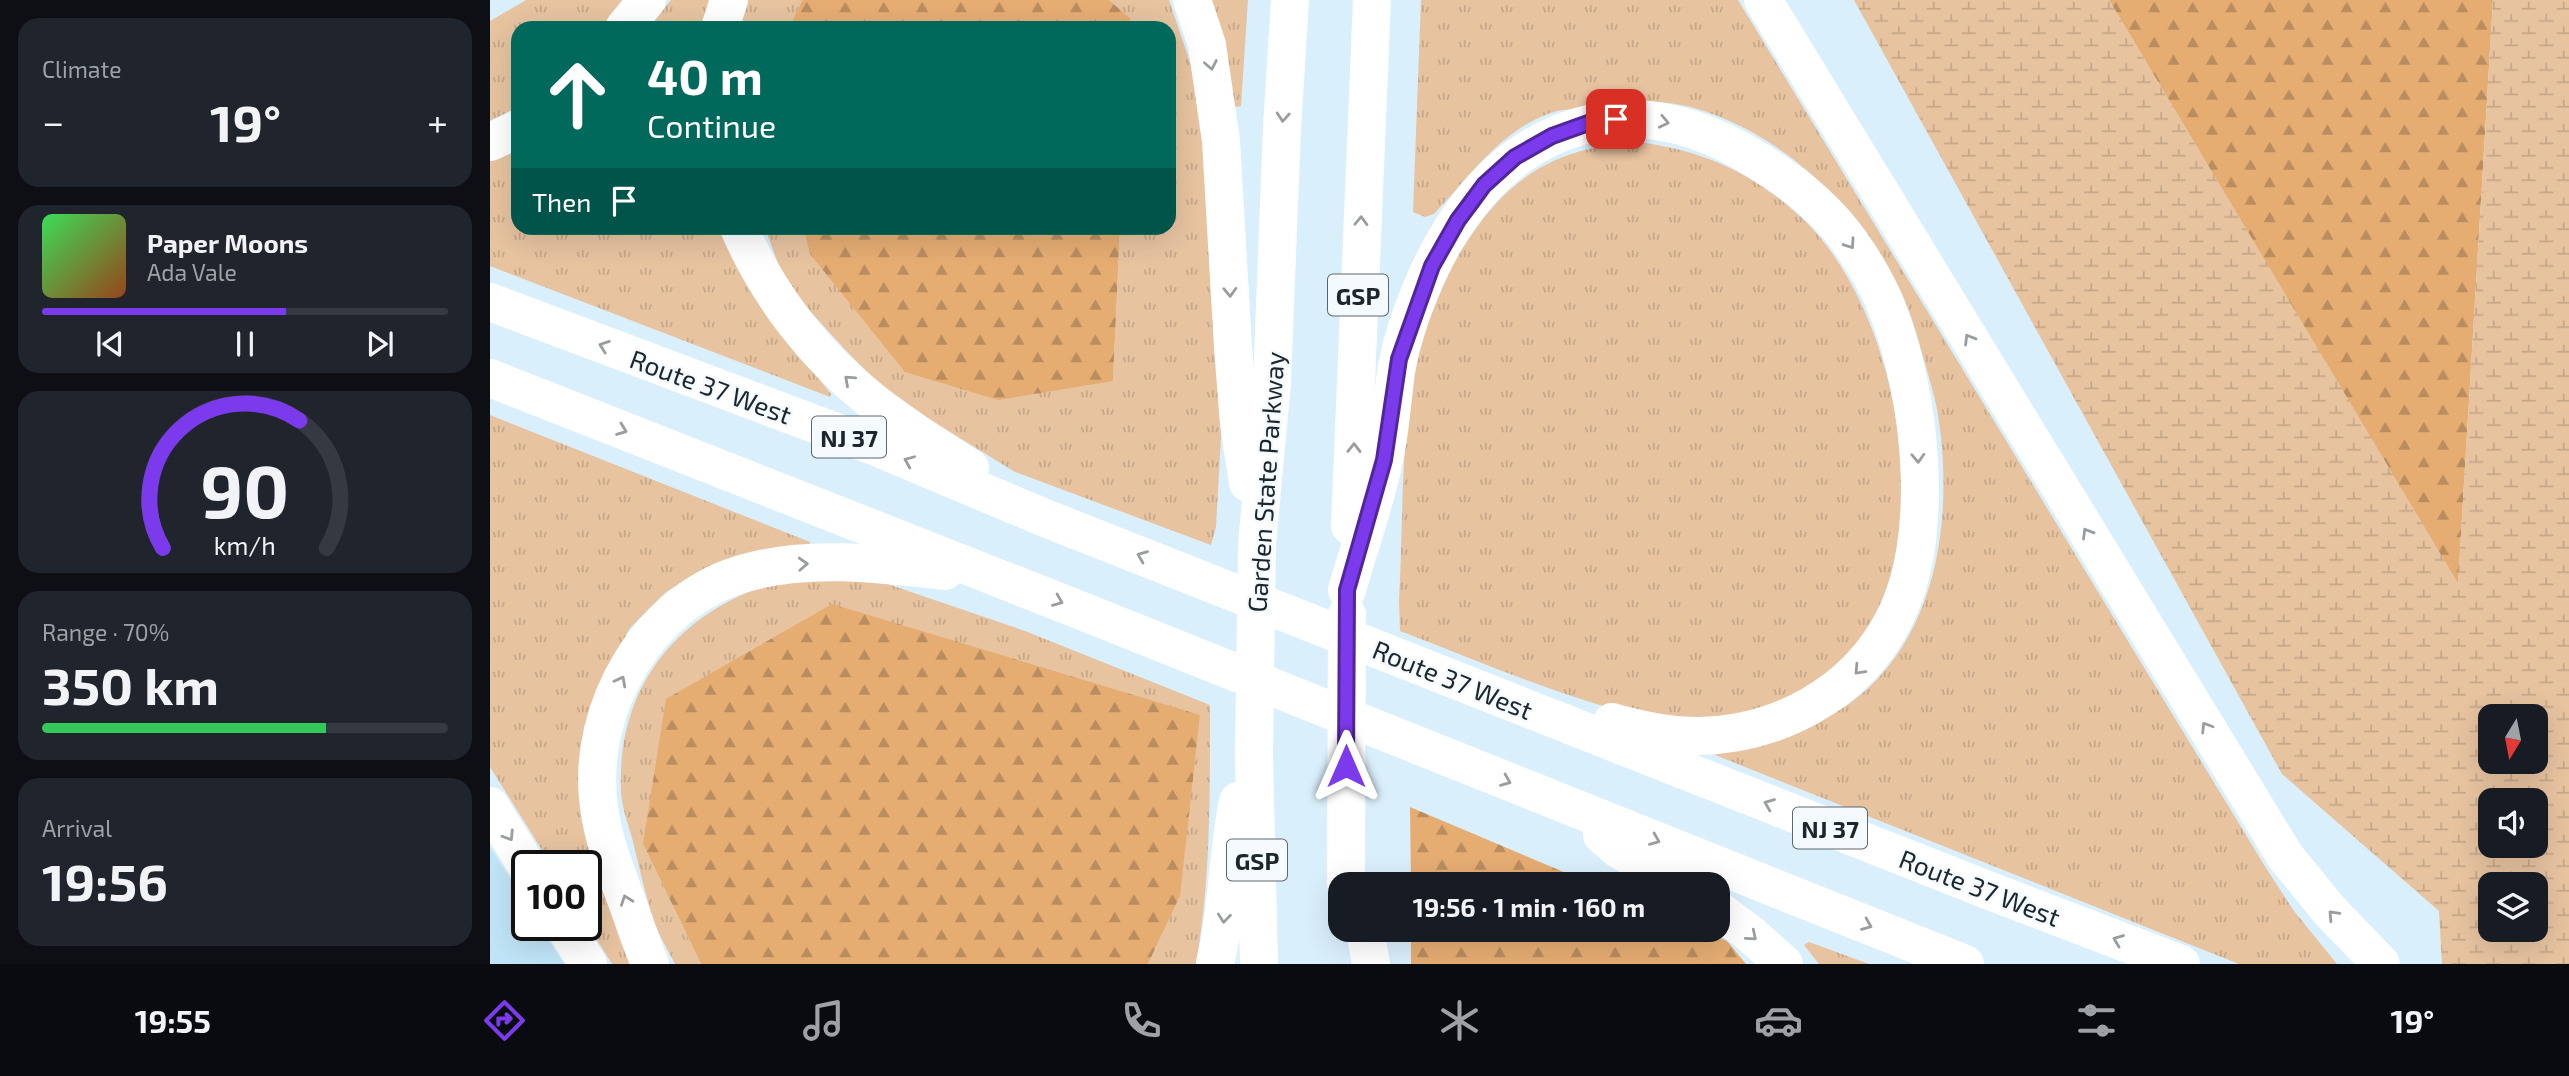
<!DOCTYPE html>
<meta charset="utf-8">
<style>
:root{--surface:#171b24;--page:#20242c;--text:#f1f3f6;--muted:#9ea1a6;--line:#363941;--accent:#7c3aed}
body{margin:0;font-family:"Exo 2",sans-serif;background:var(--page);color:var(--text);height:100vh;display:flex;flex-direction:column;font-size:26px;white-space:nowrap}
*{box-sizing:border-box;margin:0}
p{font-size:23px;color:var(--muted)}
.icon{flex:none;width:38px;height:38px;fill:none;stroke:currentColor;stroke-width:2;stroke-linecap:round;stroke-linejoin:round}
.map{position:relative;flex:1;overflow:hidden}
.panel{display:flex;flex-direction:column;gap:18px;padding:18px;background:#0d0f14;width:490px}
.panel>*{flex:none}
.top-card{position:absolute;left:21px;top:21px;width:665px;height:214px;border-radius:21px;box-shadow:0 7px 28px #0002;background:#00695c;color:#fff;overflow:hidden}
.needle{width:46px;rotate:190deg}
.buttons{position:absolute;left:1988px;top:704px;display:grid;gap:14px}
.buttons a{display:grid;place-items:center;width:70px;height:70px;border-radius:14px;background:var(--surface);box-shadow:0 7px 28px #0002;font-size:35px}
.speed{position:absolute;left:21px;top:850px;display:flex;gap:14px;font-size:35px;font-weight:700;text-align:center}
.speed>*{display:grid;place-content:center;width:91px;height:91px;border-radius:50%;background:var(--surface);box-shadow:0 7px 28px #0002;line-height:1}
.speed .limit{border:4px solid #111;border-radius:10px;background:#fff;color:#111}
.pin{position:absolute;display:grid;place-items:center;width:60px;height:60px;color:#fff;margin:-30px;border-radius:14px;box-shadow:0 4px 10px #0006}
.me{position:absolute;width:77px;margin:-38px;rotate:0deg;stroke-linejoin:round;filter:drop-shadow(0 0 5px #0008)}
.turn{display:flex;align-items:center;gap:24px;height:147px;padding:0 21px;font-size:32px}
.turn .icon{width:91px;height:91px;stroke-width:2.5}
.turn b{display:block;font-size:49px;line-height:60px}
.then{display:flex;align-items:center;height:66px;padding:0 21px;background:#0003;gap:14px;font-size:26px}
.big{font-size:52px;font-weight:700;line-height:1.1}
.panel .widget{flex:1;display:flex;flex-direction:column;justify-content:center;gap:10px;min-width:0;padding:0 24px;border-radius:21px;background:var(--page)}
.panel .dial{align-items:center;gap:0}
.dial svg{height:182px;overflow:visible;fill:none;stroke:var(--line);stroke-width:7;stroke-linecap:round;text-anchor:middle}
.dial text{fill:var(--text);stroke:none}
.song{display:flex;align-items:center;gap:21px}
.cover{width:84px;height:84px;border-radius:10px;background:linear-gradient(135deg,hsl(130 70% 55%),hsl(20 70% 35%))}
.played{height:7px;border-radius:4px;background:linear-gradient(90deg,var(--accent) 60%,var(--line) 60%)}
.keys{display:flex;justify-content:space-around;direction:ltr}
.heat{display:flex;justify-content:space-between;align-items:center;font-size:38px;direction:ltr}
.charge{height:10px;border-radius:5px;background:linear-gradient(90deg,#34c759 70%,var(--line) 0)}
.trip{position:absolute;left:838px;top:872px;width:402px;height:70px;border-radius:21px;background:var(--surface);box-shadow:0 7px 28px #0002;font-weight:700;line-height:70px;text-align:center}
.tab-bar{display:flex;height:112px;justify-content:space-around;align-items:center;background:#090b0e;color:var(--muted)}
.tab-bar .icon{width:49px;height:49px}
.tab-bar .selected{color:var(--accent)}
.tab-bar b{font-size:32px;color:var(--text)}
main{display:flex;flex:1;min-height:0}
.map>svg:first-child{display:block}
</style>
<main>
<section class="panel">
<div class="widget"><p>Climate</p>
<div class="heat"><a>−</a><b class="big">19°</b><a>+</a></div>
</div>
<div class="widget">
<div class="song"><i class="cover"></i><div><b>Paper Moons</b><p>Ada Vale</p></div></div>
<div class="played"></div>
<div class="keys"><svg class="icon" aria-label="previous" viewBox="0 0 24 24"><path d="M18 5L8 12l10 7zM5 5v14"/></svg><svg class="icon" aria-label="pause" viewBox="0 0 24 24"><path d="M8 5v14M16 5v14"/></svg><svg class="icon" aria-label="next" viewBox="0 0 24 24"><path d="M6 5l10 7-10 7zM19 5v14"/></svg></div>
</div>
<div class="widget dial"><svg viewBox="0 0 100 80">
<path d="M14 69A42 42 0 1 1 86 69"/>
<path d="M14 69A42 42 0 0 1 74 13" stroke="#7c3aed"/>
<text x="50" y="56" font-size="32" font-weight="700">90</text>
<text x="50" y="72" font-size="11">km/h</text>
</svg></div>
<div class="widget"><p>Range · 70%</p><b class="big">350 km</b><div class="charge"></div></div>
<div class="widget"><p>Arrival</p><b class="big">19:56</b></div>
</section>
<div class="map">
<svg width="2079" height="964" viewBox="0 0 2079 964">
<defs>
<pattern id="grass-tufts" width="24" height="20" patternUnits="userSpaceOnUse" patternTransform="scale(1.75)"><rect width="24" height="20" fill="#e7c3a0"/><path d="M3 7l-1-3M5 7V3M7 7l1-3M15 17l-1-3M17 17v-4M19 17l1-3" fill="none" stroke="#c6a78a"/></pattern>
<pattern id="forest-firs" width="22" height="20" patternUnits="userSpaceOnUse" patternTransform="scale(1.75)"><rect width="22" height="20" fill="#e6ad73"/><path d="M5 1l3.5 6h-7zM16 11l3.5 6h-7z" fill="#ba8d5f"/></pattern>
<pattern id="wetland-marsh" width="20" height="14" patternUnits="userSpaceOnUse" patternTransform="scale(1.75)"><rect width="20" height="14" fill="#e7c3a0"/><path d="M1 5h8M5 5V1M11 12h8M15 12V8" fill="none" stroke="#c6a78a"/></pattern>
</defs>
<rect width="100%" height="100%" fill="#daeffc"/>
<!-- built -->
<path fill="#c1e5f8" d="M 0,847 L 37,905 L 37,926 L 50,926 L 74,964 L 0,964 Z"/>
<!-- grass -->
<g fill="url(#grass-tufts)">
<path d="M 36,0 L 135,0 L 111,28 L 28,28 L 28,107 L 0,121 L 0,21 Z"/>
<path d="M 181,0 L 222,0 L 214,28 L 158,28 Z"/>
<path d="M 257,0 L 312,0 L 299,28 L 248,28 Z"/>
<path d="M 619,0 L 679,0 L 705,77 L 720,153 L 734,383 L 726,527 L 721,545 L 525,472 L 439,419 L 390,384 L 361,356 L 307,297 L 289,266 L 275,228 L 313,228 L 320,254 L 623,381 L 630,228 L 679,228 L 679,28 L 640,28 L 640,18 Z"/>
<path d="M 719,0 L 758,0 L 751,106 L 745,107 Z"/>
<path d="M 931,0 L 1248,0 L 1776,868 L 1804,911 L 1847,964 L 1749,964 L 1225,755 L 1226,751 C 1275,738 1328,730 1368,697 C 1451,630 1464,508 1447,409 C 1444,394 1439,378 1435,363 C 1427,335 1419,305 1405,280 C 1365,203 1289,132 1204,108 C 1187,103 1168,102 1151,101 C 1141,101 1131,99 1121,100 C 1110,101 1098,105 1087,108 C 1077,110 1067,110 1058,114 C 1009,132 978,179 944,214 L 935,217 L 923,212 Z"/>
<path d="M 1147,142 C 1215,150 1270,176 1319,225 C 1401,310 1438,492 1392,601 C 1379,630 1357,658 1332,677 C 1323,684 1314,693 1304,697 C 1296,701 1286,703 1277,706 C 1262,711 1243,720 1228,721 C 1213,721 1197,717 1182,716 C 1162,713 1139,714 1120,708 C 1049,688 979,657 910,631 L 909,601 C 915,495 907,386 948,286 C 955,269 970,253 980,237 C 1023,173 1071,147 1147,142 Z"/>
<path d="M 28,148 L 28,228 L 233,228 L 321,369 L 341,394 L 340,397 L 0,266 L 0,160 Z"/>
<path d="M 0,415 L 320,542 L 319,546 L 267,551 L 223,564 L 176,592 L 140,628 L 113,677 L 108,878 L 140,964 L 122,964 L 96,922 L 96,866 L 62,866 L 0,767 Z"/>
<path d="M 305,577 L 386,580 L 535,631 L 720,705 C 720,792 721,878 706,964 L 658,964 L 690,896 L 153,844 L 211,964 L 185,964 C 178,950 169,936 164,921 C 155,894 149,866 142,838 C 138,824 132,807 131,792 C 126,678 198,602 305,577 Z"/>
<path d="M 1319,942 L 1379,964 L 1329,964 L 1314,945 Z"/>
</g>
<!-- forest -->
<g fill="url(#forest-firs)">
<path d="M 312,0 L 619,0 L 640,18 L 640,28 L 299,28 Z"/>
<path d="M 1619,0 L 2003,0 L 1968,584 Z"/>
<path d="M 313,228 L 630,228 L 623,381 L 508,400 L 415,372 L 320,254 Z"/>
<path d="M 342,604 L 710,715 L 690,896 L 658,964 L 211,964 L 153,844 L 176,699 Z"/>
<path d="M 920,807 L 1102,884 L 921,884 Z"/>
<path d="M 921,929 L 1209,929 L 1237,941 L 1256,964 L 921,964 Z"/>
</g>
<!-- wetland -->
<path fill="url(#wetland-marsh)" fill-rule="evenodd" d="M 1364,0 L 1619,0 L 1968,583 L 2003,0 L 2079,0 L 2079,964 L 1952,964 L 1949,911 L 1792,774 ZM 2000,716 L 2046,716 L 2046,761 L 2000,761 ZM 2000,800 L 2046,800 L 2046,845 L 2000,845 ZM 2000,884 L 2046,884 L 2046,929 L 2000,929 Z"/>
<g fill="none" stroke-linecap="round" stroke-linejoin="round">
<!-- highway -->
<g stroke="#fff" stroke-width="38">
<path d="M 702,0 L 717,45 L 731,141 L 743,347 L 749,424 L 758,483"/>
<path d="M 1273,0 L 1795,856 L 1839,910 L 1891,964"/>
<path d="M 134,28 L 157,0"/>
<path d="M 230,28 L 239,0"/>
<path d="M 0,142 L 28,129"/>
<path d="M 249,228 C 278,295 325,356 382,401 C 413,426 447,447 480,468"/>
<path d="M 0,302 L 386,447 L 555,518 L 1500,891 L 1691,964"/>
<path d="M 0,378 L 592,611 L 1475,964"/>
<path d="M 860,526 L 882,0"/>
<path d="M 857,590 C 869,547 885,504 894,460 C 901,429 902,397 907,366 C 916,319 941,259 968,220 C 1007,161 1066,121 1138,119 C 1182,118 1228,136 1265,159 C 1300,180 1336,208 1360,242 C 1375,263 1389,287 1398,311 C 1431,395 1447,539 1403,621 C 1366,693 1288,735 1208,736 C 1178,736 1150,730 1122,722"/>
<path d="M 0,806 L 37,866"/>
<path d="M 1112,835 L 1128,849 L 1189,884"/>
<path d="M 856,884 L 857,614"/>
<path d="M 1228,910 L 1258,932 L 1294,964"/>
<path d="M 74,926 L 98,964"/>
<path d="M 875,929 L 881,964"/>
<path d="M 160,964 C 151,943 144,921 136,899 C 125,869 113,839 109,807 C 95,708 160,597 259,572 C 322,555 391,564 455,571"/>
<path d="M 725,964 C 738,910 737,855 748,801"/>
<path d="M 769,964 L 764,756 L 767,544 L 782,382 L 792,128 L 800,0"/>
</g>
</g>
<!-- one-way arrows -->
<defs><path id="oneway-chevron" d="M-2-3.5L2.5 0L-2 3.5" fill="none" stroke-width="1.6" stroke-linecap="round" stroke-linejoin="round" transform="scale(1.75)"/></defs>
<g stroke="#999da0">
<use href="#oneway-chevron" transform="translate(721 65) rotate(79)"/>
<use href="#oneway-chevron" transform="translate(793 117) rotate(94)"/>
<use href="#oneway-chevron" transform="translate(1174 122) rotate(12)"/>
<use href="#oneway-chevron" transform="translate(871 221) rotate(-88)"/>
<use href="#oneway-chevron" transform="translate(1360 244) rotate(55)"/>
<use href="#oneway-chevron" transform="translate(740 292) rotate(88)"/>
<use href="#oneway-chevron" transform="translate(1479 339) rotate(-121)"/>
<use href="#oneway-chevron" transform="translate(114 346) rotate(-160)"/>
<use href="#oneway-chevron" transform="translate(359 380) rotate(-138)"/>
<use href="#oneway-chevron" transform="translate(132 430) rotate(21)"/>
<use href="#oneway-chevron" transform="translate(864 448) rotate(-89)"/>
<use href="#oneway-chevron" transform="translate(1428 458) rotate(88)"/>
<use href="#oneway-chevron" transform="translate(419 461) rotate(-157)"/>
<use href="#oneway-chevron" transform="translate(1597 533) rotate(-121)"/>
<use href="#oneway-chevron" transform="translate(652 556) rotate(-158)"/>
<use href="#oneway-chevron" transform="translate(313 564) rotate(-3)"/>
<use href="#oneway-chevron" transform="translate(568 601) rotate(22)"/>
<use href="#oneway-chevron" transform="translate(1369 670) rotate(133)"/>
<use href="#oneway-chevron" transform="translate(131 681) rotate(-62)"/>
<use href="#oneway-chevron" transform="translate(1716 727) rotate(-122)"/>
<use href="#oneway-chevron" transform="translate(1016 781) rotate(22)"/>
<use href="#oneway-chevron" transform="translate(1279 804) rotate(-158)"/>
<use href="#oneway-chevron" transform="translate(19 836) rotate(58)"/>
<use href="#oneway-chevron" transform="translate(1165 840) rotate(22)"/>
<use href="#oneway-chevron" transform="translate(136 900) rotate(-110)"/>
<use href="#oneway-chevron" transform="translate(1843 915) rotate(-133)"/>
<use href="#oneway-chevron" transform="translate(734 918) rotate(96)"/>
<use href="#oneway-chevron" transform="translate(1377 925) rotate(22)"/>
<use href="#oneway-chevron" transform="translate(1262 936) rotate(40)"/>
<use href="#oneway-chevron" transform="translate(1628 940) rotate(-159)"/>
</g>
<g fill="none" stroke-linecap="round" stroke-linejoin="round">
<!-- route casing -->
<g stroke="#51269a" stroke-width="18">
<path id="route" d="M 856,766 L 857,590 L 894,460 L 909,359 L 942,266 L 968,220 L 980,204 L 994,185 L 1025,157 L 1062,136 L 1101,122 L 1126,119"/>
</g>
<!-- route -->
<use href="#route" stroke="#7c3aed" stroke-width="12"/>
</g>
<g text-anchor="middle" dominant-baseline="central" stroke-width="5" stroke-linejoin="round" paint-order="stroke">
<!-- shield labels -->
<g fill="#f4fafd" stroke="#5d666b" stroke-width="2">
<rect x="838" y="274.5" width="60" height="41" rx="5"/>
<rect x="322" y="416.5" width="74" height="41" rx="5"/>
<rect x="1303" y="807.5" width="74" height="41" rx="5"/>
<rect x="737" y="839.5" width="60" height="41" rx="5"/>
</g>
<g font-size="24" font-weight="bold" fill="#1c262c">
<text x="868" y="295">GSP</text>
<text x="359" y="437">NJ 37</text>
<text x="1340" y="828">NJ 37</text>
<text x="767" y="860">GSP</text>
</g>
<!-- street labels -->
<g font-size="26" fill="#1c262c" stroke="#f4fafd">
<text transform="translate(221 386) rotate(20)">Route 37 West</text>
<text transform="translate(775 482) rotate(-86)">Garden State Parkway</text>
<text transform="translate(963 679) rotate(22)">Route 37 West</text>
<text transform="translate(1490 887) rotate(21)">Route 37 West</text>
</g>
</g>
</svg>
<div class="buttons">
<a><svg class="needle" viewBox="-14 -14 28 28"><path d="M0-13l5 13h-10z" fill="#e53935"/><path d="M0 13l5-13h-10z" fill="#9ea1a6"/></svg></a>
<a><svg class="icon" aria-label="sound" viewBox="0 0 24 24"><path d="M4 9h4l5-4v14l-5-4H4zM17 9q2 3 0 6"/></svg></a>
<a><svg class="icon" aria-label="layers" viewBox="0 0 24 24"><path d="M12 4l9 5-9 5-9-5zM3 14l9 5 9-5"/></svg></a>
</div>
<div class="speed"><div class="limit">100</div></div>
<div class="pin" style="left:1126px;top:119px;background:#d93025"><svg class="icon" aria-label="arrive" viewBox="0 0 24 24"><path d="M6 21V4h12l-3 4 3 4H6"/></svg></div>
<svg class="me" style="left:856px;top:766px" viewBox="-20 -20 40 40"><path d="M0-17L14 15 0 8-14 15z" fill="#7c3aed" stroke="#fff" stroke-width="4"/></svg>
<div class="trip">19:56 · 1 min · 160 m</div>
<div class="top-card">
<div class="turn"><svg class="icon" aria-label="ahead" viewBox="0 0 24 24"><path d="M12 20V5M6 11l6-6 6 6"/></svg><div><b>40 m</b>Continue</div></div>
<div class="then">Then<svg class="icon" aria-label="arrive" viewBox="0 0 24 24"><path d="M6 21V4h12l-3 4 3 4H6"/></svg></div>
</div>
</div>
</main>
<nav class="tab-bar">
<b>19:55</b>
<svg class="icon selected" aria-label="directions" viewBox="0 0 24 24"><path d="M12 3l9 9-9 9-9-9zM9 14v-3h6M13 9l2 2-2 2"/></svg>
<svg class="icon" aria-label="music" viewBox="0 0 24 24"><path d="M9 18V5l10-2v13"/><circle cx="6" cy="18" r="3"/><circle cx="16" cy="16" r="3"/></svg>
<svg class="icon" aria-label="phone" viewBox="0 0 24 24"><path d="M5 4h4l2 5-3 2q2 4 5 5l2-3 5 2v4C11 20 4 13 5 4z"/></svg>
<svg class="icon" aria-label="climate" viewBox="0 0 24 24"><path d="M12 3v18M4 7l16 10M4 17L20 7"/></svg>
<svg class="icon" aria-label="car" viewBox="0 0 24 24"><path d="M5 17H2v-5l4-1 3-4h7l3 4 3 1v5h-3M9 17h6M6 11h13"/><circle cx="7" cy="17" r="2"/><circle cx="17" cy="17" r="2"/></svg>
<svg class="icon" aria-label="filters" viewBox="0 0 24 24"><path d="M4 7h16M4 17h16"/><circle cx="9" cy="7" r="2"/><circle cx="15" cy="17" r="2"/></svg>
<b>19°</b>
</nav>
